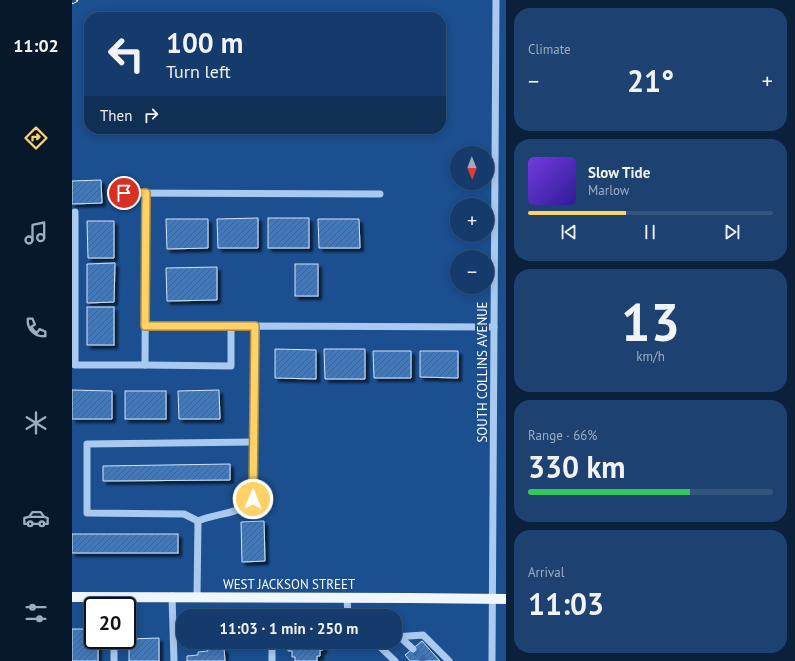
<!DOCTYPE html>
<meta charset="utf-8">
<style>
:root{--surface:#143b6b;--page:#1d4271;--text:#f1f3f6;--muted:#9dadc1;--line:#33557e;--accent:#ffd166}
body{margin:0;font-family:"PT Sans",sans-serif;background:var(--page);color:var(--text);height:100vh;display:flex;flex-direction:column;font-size:15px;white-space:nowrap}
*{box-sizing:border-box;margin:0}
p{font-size:13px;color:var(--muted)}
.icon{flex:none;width:22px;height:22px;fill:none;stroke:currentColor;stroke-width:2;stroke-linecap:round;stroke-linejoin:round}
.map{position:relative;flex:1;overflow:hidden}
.side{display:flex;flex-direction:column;gap:8px;padding:8px;background:#0b203b;width:289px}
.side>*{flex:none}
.banner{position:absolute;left:12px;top:12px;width:362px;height:122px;border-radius:16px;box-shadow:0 2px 10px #0003,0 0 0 1px var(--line);background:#143b6b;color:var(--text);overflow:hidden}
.needle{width:26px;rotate:179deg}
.controls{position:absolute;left:378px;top:146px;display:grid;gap:8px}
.controls a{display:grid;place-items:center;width:44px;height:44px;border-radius:50%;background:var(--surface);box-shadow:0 2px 10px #0003,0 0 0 1px var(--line);font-size:20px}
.speed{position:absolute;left:12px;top:597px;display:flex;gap:8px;font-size:20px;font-weight:700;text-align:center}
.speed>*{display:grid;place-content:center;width:52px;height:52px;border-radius:50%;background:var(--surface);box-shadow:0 2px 10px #0003,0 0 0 1px var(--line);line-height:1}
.speed .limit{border:2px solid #111;border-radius:6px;background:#fff;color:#111}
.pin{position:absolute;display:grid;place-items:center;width:34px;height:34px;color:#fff;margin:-17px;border:2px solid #fff;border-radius:50%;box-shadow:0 1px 4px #0007}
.me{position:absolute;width:44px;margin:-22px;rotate:1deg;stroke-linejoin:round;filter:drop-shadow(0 0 3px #0008)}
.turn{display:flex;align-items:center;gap:14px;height:84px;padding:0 16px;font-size:18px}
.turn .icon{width:52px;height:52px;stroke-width:2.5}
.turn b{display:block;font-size:28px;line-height:34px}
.then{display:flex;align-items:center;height:38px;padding:0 16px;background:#0003;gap:8px;font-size:15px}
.big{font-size:30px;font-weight:700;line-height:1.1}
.side .card{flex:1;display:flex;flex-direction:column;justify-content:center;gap:6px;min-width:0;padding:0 14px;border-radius:16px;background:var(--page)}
.side .dial{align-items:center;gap:0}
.dial b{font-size:52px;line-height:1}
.song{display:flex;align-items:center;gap:12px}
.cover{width:48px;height:48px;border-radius:6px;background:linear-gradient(135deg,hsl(260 70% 55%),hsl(250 70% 35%))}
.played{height:4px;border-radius:2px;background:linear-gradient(90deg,var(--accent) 40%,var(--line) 40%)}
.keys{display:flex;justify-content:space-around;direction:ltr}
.heat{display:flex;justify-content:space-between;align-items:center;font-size:22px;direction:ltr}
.charge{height:6px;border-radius:3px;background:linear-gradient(90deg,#34c759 66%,var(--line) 0)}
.trip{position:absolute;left:104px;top:609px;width:226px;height:40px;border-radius:16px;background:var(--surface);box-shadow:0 2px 10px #0003,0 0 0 1px var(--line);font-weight:700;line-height:40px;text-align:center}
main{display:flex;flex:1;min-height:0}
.tabs{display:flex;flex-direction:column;width:72px;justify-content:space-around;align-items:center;background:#08182b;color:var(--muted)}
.tabs .icon{width:28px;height:28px}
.tabs .current{color:var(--accent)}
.tabs b{font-size:18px;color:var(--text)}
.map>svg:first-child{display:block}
</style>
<main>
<nav class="tabs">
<b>11:02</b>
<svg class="icon current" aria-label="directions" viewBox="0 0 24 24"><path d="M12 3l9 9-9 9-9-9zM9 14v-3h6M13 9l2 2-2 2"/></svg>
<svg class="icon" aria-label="music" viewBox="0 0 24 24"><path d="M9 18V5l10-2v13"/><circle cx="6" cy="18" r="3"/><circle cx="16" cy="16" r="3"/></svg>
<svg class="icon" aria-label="phone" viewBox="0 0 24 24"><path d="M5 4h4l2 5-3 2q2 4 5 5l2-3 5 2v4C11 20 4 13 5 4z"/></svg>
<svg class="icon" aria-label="climate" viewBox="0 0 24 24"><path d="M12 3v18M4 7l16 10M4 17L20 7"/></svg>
<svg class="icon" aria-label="car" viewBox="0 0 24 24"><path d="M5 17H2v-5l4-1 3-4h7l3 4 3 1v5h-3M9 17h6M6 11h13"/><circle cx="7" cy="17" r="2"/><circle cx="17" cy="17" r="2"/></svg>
<svg class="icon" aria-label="filters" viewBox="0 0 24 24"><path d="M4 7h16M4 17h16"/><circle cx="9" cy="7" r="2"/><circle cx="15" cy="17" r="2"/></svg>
</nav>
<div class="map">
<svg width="434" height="661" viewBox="0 0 434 661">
<defs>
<pattern id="building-hatch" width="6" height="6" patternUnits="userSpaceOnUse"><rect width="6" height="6" fill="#4478b7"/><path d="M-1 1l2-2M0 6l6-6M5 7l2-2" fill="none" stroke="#486282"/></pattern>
<filter id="shadow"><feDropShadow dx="3.5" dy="3.5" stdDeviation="1" flood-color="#0009"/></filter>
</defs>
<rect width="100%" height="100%" fill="#1b4f8f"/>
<!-- building -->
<g fill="url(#building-hatch)" stroke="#cfe3fa" filter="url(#shadow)">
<path d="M 29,180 L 30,203 L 0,204 L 0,181 Z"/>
<path d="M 186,218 L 186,248 L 146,248 L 145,219 Z"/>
<rect x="196" y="218" width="41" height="30"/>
<path d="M 94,219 L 136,219 L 136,248 L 95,249 Z"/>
<path d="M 246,219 L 287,219 L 288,248 L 247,248 Z"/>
<path d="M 15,221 L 42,221 L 42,258 L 16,258 Z"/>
<path d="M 43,263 L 42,302 L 15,303 L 15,264 Z"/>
<rect x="223" y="264" width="23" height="32"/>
<path d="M 145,267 L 145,300 L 95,301 L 94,268 Z"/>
<rect x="15" y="307" width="27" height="38"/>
<path d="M 203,349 L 244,350 L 244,379 L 203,378 Z"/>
<path d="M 252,349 L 293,349 L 293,379 L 253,379 Z"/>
<path d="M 301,351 L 339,351 L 339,378 L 302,378 Z"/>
<path d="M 348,351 L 386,351 L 386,378 L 348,377 Z"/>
<path d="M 0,390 L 40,391 L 40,419 L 0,419 Z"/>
<path d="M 147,390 L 148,419 L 107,419 L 106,391 Z"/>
<rect x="53" y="391" width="41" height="28"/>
<path d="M 158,464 L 158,480 L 31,481 L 31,466 Z"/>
<path d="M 192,521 L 193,561 L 170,562 L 169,522 Z"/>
<rect x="0" y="534" width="106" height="19"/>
<path d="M 0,629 L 21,629 L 21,640 L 26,640 L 26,661 L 0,661 Z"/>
<path d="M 87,638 L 87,661 L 57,661 L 57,639 Z"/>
<path d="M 350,641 L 368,661 L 338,661 L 333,655 Z"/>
<path d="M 216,642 L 251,642 L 251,650 L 248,650 L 248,656 L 245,656 L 245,661 L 223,661 L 223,657 L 220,657 L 220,651 L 216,651 Z"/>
<path d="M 135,648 L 152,648 L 153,661 L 115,661 L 115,656 L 126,655 L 126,652 L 136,651 Z"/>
</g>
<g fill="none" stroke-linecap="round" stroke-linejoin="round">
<!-- minor-tunnel -->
<path stroke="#3d69a0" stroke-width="7" stroke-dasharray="7 3.5" stroke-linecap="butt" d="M 341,649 L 353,661"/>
<!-- minor -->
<g stroke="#a9c9ee" stroke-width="7">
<path d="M 41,193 L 308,194"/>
<path d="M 3,212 L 3,365 L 73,365 L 74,193"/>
<path d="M 73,326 L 183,326"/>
<path d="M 73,365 L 159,366 L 159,326"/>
<path d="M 126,521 L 112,514 L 15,513 L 15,444 L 182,442"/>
<path d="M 100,596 L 102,661"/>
<path d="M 125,597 L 126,521 C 140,515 158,514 170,508 C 174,506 178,502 181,499 L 183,326 L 422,327"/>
<path d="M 275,597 L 276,616"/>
<path d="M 42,606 L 42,597"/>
<path d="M 323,637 L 351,635 L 377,661"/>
<path d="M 328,637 L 341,649"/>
<path d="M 303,642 L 323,661"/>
<path d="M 42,661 L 42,640"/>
<path d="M 200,661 L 200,642"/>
<path d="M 420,661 L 424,0"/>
</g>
<!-- major -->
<path stroke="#f0f6ff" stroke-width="10" d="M 0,597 L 338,598 L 434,599"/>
<!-- rail casing -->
<g stroke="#fff" stroke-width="4.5">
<path id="rail" d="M 0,2 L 4,0"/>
</g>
<!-- rail -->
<use href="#rail" stroke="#1b4f8f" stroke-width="3" stroke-dasharray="9" stroke-linecap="butt"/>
</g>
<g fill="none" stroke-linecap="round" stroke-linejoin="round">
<!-- route casing -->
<g stroke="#a68842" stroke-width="10">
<path id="route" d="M 52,193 L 74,193 L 73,326 L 183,326 L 181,499"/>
</g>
<!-- route -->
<use href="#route" stroke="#ffd166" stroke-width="7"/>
</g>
<g text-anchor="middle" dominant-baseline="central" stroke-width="4" stroke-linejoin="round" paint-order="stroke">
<!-- street labels -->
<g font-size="13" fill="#fff" stroke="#1b4f8f">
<text transform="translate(410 372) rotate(-90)">SOUTH COLLINS AVENUE</text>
<text x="217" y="584">WEST JACKSON STREET</text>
</g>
</g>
</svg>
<div class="controls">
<a><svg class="needle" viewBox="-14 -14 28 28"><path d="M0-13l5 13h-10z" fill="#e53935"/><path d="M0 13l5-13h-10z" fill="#9dadc1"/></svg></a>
<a>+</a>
<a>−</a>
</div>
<div class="speed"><div class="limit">20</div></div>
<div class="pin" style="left:52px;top:193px;background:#d93025"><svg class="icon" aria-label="arrive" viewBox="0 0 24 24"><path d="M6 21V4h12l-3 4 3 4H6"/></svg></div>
<svg class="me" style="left:181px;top:499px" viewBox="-20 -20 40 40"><circle r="17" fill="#ffd166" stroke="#fff" stroke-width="3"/><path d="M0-11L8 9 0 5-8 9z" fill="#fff"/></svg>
<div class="trip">11:03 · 1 min · 250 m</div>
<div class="banner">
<div class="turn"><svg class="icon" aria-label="left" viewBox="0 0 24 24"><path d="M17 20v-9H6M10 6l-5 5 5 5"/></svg><div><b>100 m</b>Turn left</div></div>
<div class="then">Then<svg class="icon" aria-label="right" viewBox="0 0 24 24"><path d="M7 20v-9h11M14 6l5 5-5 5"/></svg></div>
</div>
</div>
<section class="side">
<div class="card"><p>Climate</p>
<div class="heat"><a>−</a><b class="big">21°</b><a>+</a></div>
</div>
<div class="card">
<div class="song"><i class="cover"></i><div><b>Slow Tide</b><p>Marlow</p></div></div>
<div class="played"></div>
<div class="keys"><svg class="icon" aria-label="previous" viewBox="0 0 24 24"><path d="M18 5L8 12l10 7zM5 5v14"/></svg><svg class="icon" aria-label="pause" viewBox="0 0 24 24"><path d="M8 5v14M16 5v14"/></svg><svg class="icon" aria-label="next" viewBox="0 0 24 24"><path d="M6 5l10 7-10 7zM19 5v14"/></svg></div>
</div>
<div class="card dial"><b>13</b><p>km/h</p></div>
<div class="card"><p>Range · 66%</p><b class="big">330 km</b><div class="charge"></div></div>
<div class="card"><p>Arrival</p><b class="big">11:03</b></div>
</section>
</main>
